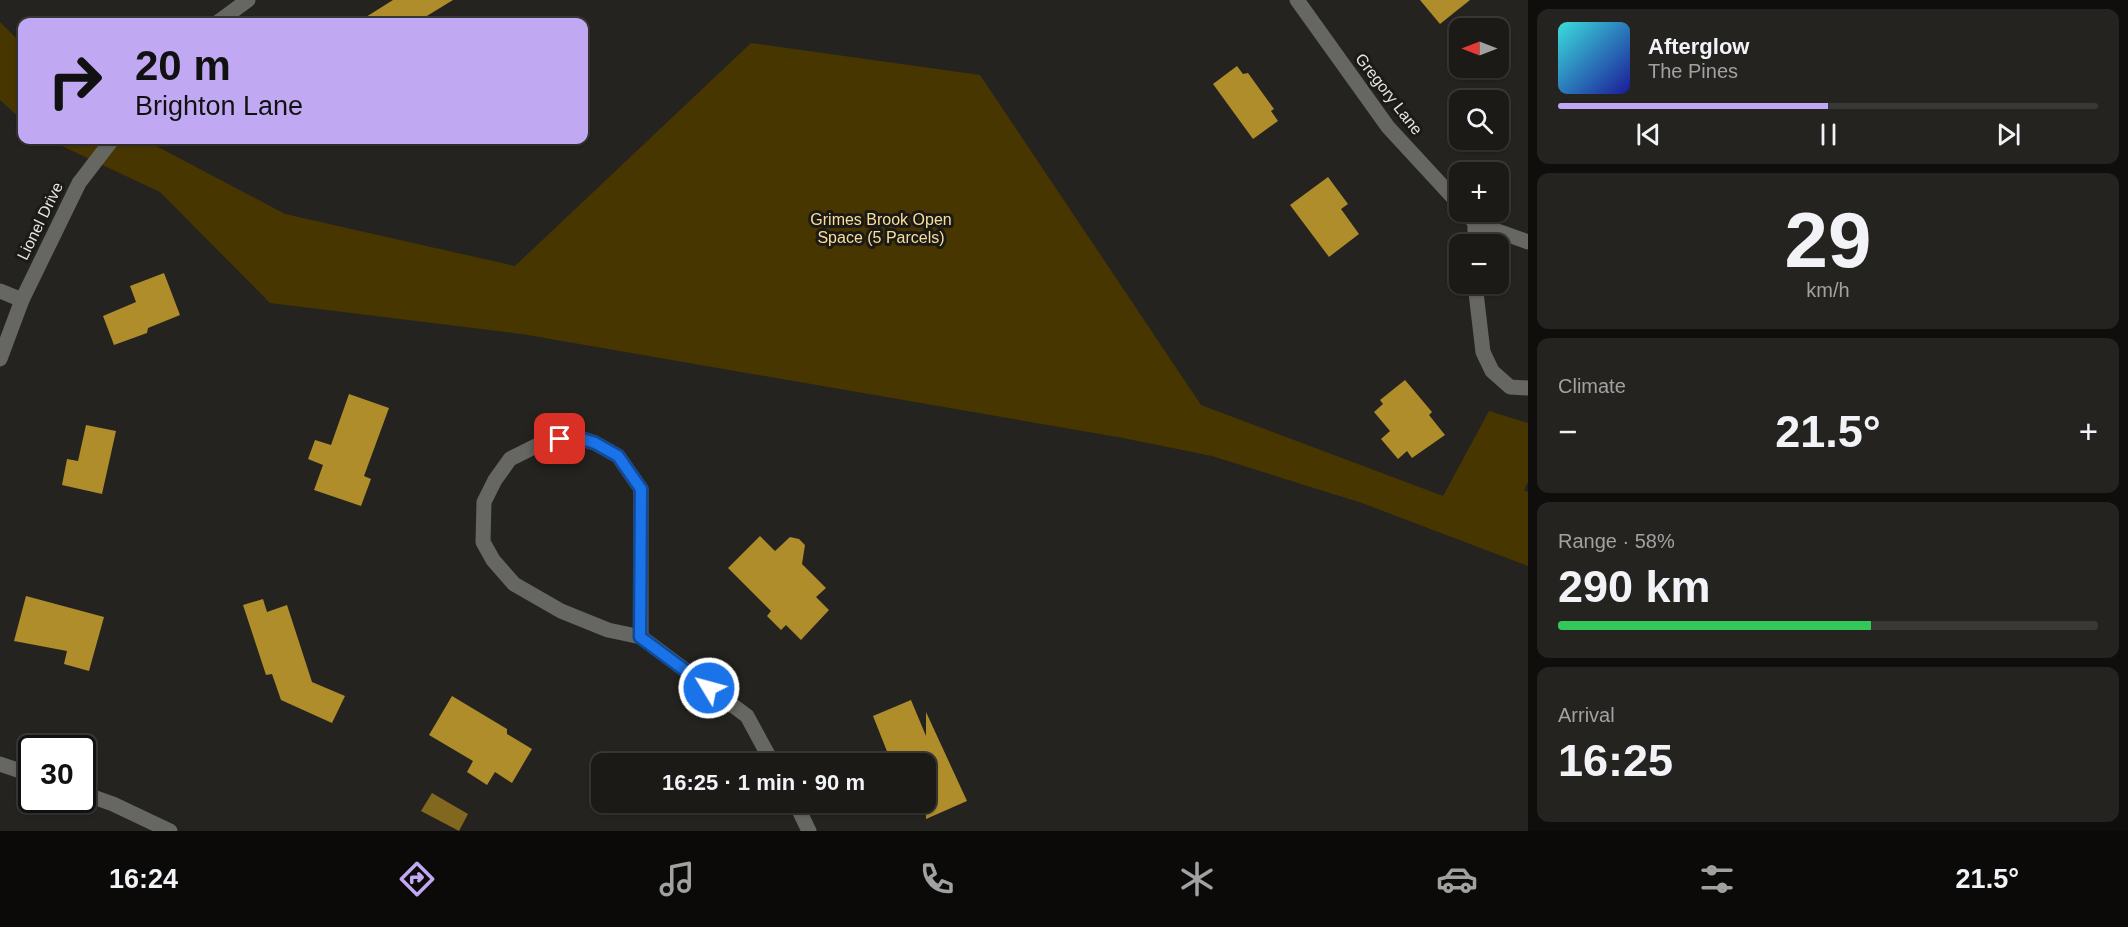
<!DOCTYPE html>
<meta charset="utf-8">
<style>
:root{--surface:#1c1a17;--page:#252320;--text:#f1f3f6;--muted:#a0a1a1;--line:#3a3836;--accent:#c1a8f3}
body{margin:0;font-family:Arial,sans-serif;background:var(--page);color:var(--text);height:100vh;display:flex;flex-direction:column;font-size:22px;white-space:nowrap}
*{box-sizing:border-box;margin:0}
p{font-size:20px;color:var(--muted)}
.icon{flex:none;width:33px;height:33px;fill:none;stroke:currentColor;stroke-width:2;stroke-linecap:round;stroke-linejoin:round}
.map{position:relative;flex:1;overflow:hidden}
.panel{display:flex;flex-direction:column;gap:9px;padding:9px;background:#0f0e0d;width:600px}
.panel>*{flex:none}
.guide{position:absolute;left:18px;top:18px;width:570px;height:126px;border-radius:12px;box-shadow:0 2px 4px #0004,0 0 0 2px var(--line);background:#c1a8f3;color:#111;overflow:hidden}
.needle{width:39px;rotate:270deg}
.fabs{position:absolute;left:1449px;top:18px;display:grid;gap:12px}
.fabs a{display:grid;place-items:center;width:60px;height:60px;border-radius:12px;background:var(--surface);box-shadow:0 2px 4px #0004,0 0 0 2px var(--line);font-size:30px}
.speed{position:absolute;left:18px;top:735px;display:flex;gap:12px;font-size:30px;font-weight:700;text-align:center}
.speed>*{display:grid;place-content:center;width:78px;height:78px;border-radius:50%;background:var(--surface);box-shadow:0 2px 4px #0004,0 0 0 2px var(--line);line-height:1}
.speed .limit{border:3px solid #111;border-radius:9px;background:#fff;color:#111}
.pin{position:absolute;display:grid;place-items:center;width:51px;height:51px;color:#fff;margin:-26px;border-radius:12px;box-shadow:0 3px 9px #0006}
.me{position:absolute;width:66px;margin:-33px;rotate:307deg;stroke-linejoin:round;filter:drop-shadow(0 0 4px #0008)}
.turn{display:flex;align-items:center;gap:21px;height:126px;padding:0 18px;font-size:27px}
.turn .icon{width:78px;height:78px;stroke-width:2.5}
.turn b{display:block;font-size:42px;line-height:51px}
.big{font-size:45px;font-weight:600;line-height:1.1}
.panel .card{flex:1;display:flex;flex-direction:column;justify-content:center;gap:9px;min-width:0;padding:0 21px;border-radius:12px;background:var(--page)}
.panel .dial{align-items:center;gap:0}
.dial b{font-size:78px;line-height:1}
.song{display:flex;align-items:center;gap:18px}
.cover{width:72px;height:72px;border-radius:9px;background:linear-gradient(135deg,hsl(180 70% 55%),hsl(240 70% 35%))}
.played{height:6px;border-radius:3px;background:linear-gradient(90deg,var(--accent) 50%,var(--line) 50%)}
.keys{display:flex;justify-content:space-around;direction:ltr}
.heat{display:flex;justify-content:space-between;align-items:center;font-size:33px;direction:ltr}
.charge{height:9px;border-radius:4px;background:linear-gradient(90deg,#34c759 58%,var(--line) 0)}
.trip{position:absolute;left:591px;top:753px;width:345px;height:60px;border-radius:12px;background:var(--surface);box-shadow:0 2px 4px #0004,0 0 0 2px var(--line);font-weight:600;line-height:60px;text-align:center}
.dock{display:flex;height:96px;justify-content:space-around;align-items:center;background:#0b0a09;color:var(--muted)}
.dock .icon{width:42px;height:42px}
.dock .current{color:var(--accent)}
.dock b{font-size:27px;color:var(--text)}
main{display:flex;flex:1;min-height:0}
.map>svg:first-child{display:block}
</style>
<main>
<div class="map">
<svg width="1528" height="831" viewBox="0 0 1528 831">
<rect width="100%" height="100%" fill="#25231f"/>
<!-- green -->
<g fill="#483600">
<path d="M 0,22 L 22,44 L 22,120 L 0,100 Z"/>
<path d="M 751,43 L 980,75 L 1201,405 L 1443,496 L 1489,411 L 1528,423 L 1528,482 L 1524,490 L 1528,492 L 1528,566 L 1362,503 L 1212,456 L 1123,438 L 522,334 L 270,303 L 160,192 L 49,140 L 145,140 L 285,214 L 515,266 Z"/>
</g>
<!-- water -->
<path fill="#82681e" d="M 432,793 L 468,814 L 459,831 L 421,811 Z"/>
<!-- building -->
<g fill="#af8d2a">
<path d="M 393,0 L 453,0 L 417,22 L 358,22 Z"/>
<path d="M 1420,0 L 1470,0 L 1440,24 Z"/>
<path d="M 1237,66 L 1243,74 L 1248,73 L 1274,109 L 1271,111 L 1278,121 L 1253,139 L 1213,84 Z"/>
<path d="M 1328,177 L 1348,204 L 1341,209 L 1359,234 L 1329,257 L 1290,205 Z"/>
<path d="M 164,273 L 180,315 L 148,328 L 147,333 L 114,345 L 103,316 L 136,302 L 130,286 Z"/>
<path d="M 1405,380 L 1432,412 L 1429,415 L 1445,435 L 1412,458 L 1407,451 L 1398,459 L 1381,439 L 1390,431 L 1374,412 L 1383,404 L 1380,400 Z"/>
<path d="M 349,394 L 389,408 L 364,476 L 371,479 L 361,506 L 314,490 L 323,465 L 308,459 L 315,440 L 331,445 Z"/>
<path d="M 86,425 L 116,431 L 102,494 L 62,485 L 67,459 L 78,461 Z"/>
<path d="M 760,536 L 775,551 L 790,537 L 799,539 L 805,545 L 802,564 L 826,588 L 816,597 L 829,610 L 801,640 L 786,625 L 781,630 L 767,616 L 771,611 L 728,568 Z"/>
<path d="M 26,596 L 104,617 L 89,671 L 64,664 L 67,651 L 14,641 Z"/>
<path d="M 263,599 L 267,612 L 287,605 L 312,682 L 345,696 L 332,723 L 281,700 L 272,674 L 266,675 L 243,605 Z"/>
<path d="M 452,696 L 507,729 L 507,734 L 532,749 L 512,783 L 495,772 L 487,785 L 467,772 L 473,761 L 429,735 Z"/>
<path d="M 911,700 L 926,736 L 926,712 L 967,801 L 926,819 L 926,764 L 892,764 L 873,716 Z"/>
</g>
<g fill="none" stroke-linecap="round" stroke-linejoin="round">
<!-- minor -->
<g stroke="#666663" stroke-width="15">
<path d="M 1297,0 L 1388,127 L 1460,205"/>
<path d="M 218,22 L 248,0"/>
<path d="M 1465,212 L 1475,223 L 1528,242"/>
<path d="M 1475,244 L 1475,223"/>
<path d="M 1475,284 L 1483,352 L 1492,371 L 1510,387 L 1528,388"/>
<path d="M 0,291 L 22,300"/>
<path d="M 0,359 L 22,300 L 79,183 L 112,140"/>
<path d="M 641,637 L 641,489 L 618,456 L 595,443 L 576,437 L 544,442 L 510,459 L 495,480 L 484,502 L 483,542 L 493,560 L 514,584 L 561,611 L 608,630 L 641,637 L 747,716 L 773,764"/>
<path d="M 0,764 L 32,775"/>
<path d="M 82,793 L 113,804 L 170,831"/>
<path d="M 795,802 L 809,831"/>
</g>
</g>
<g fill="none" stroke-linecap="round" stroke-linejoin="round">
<!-- route casing -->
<g stroke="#114b97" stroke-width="15">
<path id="route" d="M 560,439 L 576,437 L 595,443 L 618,456 L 641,489 L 640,637 L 709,688"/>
</g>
<!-- route -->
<use href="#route" stroke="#1a73e8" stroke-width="10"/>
</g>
<g text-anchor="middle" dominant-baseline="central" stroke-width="6" stroke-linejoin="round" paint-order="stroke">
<!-- street labels -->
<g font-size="16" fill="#e7e5e2" stroke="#1c1a16">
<text transform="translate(1389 94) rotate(52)">Gregory Lane</text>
<text transform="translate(40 221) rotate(-64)">Lionel Drive</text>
</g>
<!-- park labels -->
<g font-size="16" fill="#f9df9c" stroke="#1c1a16">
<text x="881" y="219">Grimes Brook Open<tspan x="881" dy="18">Space (5 Parcels)</tspan></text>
</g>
</g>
</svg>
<div class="fabs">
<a><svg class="needle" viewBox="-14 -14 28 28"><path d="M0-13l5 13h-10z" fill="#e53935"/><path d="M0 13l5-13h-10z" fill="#a0a1a1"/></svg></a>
<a><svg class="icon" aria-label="search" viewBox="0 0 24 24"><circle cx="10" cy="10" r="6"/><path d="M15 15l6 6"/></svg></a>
<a>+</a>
<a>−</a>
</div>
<div class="speed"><div class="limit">30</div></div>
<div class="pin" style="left:560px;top:439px;background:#d93025"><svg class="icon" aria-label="arrive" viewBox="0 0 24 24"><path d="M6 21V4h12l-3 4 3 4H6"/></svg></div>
<svg class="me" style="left:709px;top:688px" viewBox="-20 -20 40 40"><circle r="17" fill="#1a73e8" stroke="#fff" stroke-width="3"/><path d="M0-11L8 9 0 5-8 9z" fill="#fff"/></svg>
<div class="trip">16:25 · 1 min · 90 m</div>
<div class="guide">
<div class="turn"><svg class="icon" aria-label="right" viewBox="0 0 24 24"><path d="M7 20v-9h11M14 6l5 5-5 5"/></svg><div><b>20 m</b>Brighton Lane</div></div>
</div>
</div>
<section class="panel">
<div class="card">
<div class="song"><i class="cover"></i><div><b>Afterglow</b><p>The Pines</p></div></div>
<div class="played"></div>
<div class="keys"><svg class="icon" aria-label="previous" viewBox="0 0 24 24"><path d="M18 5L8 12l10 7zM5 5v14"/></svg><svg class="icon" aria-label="pause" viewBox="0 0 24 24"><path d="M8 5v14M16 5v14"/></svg><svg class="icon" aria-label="next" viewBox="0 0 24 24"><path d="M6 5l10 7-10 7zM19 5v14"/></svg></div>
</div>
<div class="card dial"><b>29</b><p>km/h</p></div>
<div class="card"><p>Climate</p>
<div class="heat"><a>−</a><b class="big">21.5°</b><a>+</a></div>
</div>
<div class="card"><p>Range · 58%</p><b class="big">290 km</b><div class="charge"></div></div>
<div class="card"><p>Arrival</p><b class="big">16:25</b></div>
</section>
</main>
<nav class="dock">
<b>16:24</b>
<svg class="icon current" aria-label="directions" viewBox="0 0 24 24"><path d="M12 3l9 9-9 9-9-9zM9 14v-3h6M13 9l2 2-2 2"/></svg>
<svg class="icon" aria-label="music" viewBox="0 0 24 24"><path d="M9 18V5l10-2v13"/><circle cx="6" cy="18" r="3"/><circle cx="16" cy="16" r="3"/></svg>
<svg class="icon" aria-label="phone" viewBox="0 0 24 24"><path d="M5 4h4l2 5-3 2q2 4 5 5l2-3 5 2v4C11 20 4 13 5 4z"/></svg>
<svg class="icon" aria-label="climate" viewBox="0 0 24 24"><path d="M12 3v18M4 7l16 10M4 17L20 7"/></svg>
<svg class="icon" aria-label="car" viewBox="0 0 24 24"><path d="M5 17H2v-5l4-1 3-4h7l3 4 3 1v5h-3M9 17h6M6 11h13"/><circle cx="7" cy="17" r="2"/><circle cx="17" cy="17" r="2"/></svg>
<svg class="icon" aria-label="filters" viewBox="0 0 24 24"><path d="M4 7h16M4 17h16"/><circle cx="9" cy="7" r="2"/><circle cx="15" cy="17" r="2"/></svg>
<b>21.5°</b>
</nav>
